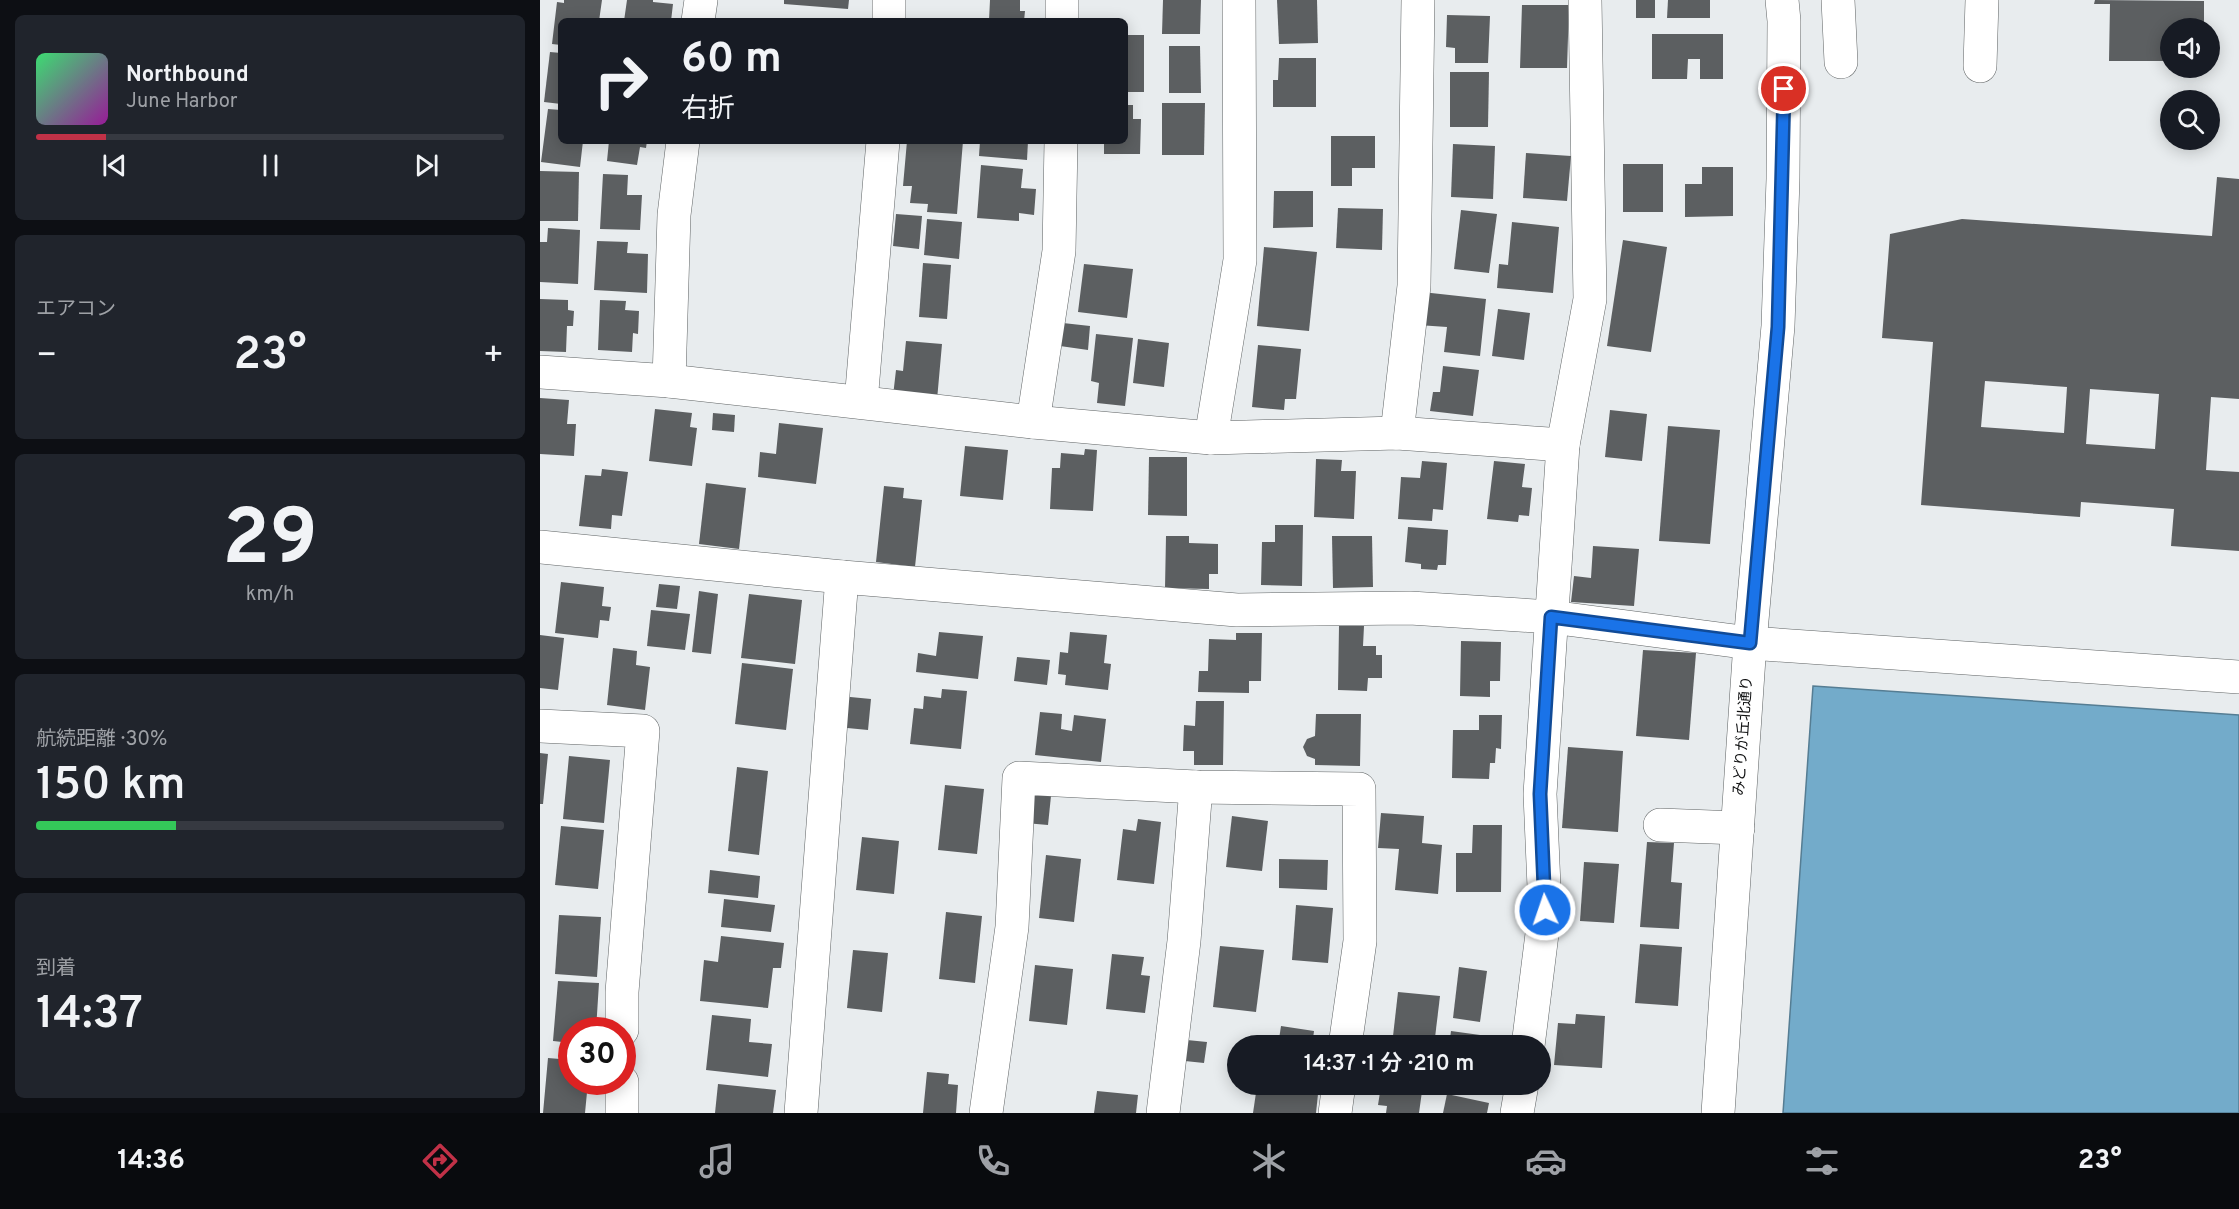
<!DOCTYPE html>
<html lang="ja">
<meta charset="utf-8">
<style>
:root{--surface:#171b24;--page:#20242c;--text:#f1f3f6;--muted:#9ea1a6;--line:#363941;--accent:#c13147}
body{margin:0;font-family:Overpass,"Noto Sans JP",sans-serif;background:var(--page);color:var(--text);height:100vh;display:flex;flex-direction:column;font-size:22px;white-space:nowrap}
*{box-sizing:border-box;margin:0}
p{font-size:20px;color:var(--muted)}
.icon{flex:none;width:33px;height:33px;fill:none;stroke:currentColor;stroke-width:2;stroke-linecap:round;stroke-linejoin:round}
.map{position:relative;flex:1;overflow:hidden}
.drawer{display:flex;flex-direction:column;gap:15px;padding:15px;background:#0d0f14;width:540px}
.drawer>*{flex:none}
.banner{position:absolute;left:18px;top:18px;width:570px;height:126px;border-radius:9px;box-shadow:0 3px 15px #0003;background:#171b24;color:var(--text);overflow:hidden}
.tools{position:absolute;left:1620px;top:18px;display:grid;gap:12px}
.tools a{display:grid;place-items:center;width:60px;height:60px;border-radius:50%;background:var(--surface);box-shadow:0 3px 15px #0003;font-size:30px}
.speed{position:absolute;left:18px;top:1017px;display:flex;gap:12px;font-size:30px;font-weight:700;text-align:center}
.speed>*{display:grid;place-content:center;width:78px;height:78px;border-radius:50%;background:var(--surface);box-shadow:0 3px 15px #0003;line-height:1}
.speed .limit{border:9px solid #d22;background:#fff;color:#111}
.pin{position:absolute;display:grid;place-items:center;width:51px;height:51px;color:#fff;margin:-26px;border:3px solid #fff;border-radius:50%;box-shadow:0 2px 6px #0007}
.me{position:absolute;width:66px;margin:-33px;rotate:357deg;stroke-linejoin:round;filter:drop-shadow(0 0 4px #0008)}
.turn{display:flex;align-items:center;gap:21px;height:126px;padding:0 24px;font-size:27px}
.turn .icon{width:78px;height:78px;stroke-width:2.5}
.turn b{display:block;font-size:42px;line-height:51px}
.big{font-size:45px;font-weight:600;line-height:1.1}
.drawer .widget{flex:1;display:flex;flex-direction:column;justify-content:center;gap:9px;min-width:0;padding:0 21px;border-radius:9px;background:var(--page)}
.drawer .dial{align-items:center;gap:0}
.dial b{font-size:78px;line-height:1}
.song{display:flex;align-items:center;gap:18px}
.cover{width:72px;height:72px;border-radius:9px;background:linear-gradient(135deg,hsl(140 70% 55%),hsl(300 70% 35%))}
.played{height:6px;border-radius:3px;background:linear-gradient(90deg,var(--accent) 15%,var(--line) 15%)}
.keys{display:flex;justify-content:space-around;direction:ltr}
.heat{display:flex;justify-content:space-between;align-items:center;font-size:33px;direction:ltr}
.charge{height:9px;border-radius:4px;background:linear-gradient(90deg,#34c759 30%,var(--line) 0)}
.trip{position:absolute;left:687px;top:1035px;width:324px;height:60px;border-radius:30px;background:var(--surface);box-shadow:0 3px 15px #0003;font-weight:600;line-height:60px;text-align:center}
.dock{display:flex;height:96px;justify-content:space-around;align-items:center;background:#090b0e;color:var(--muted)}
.dock .icon{width:42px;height:42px}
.dock .on{color:var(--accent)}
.dock b{font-size:27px;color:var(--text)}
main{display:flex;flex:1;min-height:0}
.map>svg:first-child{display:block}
</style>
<main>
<section class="drawer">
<div class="widget">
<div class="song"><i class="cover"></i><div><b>Northbound</b><p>June Harbor</p></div></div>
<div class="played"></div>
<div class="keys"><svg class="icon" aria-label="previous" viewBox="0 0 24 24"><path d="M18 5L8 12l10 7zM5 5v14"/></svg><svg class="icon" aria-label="pause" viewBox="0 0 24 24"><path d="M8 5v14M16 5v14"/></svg><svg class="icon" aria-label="next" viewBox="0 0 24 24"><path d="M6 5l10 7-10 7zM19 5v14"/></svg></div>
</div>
<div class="widget"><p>エアコン</p>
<div class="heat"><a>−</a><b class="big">23°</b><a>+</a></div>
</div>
<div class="widget dial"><b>29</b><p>km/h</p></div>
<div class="widget"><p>航続距離 · 30%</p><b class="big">150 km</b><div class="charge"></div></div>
<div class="widget"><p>到着</p><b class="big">14:37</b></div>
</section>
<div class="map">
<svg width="1699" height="1113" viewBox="0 0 1699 1113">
<rect width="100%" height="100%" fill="#e8ecee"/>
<!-- water -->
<path fill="#73abca" stroke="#557d93" stroke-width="1.5" d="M 1273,686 L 1699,715 L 1699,1113 L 1243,1113 Z"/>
<!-- building -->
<g fill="#5c5f61" fill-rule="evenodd">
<path d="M 24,0 L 62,0 L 59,21 L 21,21 L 21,45 L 12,44 L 17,2 L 24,3 Z"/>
<path d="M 87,0 L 113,0 L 113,2 L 133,4 L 131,21 L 84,21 Z"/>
<path d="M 244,0 L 309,0 L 308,9 L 244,4 Z"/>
<path d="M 450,0 L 480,0 L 480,11 L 485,11 L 484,21 L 449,21 Z"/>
<path d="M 623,0 L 661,0 L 660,34 L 622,34 Z"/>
<path d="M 737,0 L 777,0 L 778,43 L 739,44 Z"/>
<rect x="1096" y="0" width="19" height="18"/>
<path d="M 1128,0 L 1170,0 L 1170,18 L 1127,18 Z"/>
<path d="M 1555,0 L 1664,1 L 1664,28 L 1630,28 L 1630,61 L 1569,61 L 1570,4 L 1554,4 Z"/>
<path d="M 982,5 L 1029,5 L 1027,68 L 980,68 Z"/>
<path d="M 907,15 L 950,16 L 948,63 L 915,63 L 915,48 L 906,47 Z"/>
<path d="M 1112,34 L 1183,34 L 1183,79 L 1160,79 L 1160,59 L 1148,59 L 1147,79 L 1112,79 Z"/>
<rect x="585" y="35" width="19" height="57"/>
<path d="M 629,46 L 660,46 L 661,93 L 629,93 Z"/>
<path d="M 10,52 L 21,53 L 21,104 L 4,102 Z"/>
<path d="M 739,58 L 776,58 L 776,107 L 733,107 L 733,80 L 738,80 Z"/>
<path d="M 910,72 L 949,72 L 948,127 L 910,127 Z"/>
<path d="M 622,103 L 665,103 L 664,155 L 622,155 Z"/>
<path d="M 585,105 L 593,105 L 593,119 L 601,119 L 600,154 L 564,154 L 564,141 L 585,141 Z"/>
<path d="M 8,109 L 21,110 L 21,141 L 43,141 L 40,167 L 1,162 Z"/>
<path d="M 791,136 L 835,136 L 835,168 L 812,168 L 812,186 L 791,186 Z"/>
<path d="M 69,141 L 107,141 L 106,148 L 100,147 L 97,165 L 67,161 Z"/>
<path d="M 367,141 L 423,141 L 417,214 L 387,212 L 388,204 L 370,203 L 372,186 L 363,186 Z"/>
<path d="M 440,141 L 488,141 L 487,160 L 439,156 Z"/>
<path d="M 913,144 L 955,146 L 953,199 L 911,197 Z"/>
<path d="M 986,153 L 1031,156 L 1027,201 L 983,198 Z"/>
<rect x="1083" y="164" width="40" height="48"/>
<path d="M 441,165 L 483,169 L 481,188 L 496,189 L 494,215 L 479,213 L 479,221 L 437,218 Z"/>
<path d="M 1162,167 L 1193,167 L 1193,216 L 1145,217 L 1145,184 L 1162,184 Z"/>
<path d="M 0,171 L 39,172 L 38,221 L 0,221 Z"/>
<path d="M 63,174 L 88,175 L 87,195 L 102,195 L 100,230 L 60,229 Z"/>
<path d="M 1677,177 L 1699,179 L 1699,399 L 1671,397 L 1666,470 L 1699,472 L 1699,551 L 1631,546 L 1634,509 L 1541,502 L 1540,517 L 1381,505 L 1393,342 L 1342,338 L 1350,234 L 1422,219 L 1672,236 ZM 1445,381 L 1527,387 L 1524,433 L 1441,427 ZM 1550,389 L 1619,394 L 1615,449 L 1546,444 Z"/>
<path d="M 734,191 L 773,191 L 773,227 L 733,228 Z"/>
<path d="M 798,208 L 843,209 L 842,250 L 796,248 Z"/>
<path d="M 921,210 L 957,214 L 949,273 L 914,269 Z"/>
<path d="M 356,214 L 382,216 L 379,249 L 353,246 Z"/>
<path d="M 387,219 L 422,222 L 419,259 L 384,255 Z"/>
<path d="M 972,222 L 1019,227 L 1013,293 L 957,288 L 959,264 L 968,265 Z"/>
<path d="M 8,228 L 40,230 L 38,284 L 0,282 L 0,242 L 7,242 Z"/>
<path d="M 1083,240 L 1127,247 L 1111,352 L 1067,346 Z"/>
<path d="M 57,241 L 88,242 L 87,253 L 108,254 L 107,293 L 54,290 Z"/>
<path d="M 724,247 L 777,252 L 769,331 L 717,326 Z"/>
<path d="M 383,263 L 411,265 L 407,319 L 379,317 Z"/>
<path d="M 544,264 L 593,269 L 587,318 L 538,312 Z"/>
<path d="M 882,292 L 946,299 L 940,356 L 904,352 L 907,327 L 878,325 Z"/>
<path d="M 0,299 L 28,300 L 28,310 L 34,311 L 33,326 L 27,326 L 26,352 L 0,351 Z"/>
<path d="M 60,300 L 86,301 L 85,310 L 99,311 L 98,334 L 93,333 L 92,352 L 58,350 Z"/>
<path d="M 958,309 L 990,313 L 984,360 L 952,356 Z"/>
<path d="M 523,323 L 550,326 L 548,350 L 520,346 Z"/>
<path d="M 556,334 L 593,338 L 585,406 L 557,403 L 559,383 L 551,381 Z"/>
<path d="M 598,339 L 629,343 L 624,387 L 593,383 Z"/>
<path d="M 366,341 L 402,344 L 397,400 L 353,396 L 356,370 L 363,371 Z"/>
<path d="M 718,345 L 761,349 L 756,399 L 745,399 L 744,410 L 712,407 Z"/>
<path d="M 903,366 L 939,370 L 933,416 L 890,411 L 893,392 L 900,392 Z"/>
<path d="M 0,398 L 29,400 L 27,424 L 36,424 L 34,456 L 0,454 Z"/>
<path d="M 115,409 L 152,413 L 150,427 L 157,428 L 152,466 L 109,461 Z"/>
<path d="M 1070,410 L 1107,414 L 1102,461 L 1065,457 Z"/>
<path d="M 173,413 L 195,415 L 194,432 L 172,430 Z"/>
<path d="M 239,423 L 283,428 L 276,484 L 218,477 L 220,452 L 236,454 Z"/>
<path d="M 1128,426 L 1180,430 L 1170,544 L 1119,541 Z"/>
<path d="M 425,446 L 468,450 L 463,500 L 420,496 Z"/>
<path d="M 545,449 L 557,450 L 553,511 L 510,509 L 512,468 L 520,468 L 521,453 L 544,455 Z"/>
<path d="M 609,457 L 647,457 L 647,516 L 608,515 Z"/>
<path d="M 776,459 L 802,460 L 801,471 L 816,471 L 814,519 L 774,517 Z"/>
<path d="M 882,461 L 907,463 L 903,510 L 893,509 L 892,521 L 858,519 L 861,477 L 880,478 Z"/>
<path d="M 954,461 L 985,464 L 982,487 L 992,488 L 989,516 L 979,515 L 978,522 L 947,519 Z"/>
<path d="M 62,469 L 88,472 L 82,516 L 72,515 L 71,529 L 39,526 L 45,475 L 61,476 Z"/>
<path d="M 166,483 L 206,488 L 199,549 L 159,544 Z"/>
<path d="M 344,486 L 364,488 L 363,498 L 382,500 L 375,567 L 336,562 Z"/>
<path d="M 735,525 L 763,525 L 762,586 L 721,585 L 722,542 L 735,542 Z"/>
<path d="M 868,527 L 908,530 L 906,565 L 898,565 L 897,570 L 881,569 L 881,564 L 865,562 Z"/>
<path d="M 626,536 L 649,536 L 649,543 L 678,544 L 678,574 L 669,574 L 669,589 L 625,588 Z"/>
<path d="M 792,536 L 832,536 L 833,587 L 793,588 Z"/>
<path d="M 1053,546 L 1099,549 L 1094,606 L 1031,602 L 1034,576 L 1051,578 Z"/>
<path d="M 21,582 L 64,587 L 62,606 L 71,607 L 69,621 L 60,620 L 58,638 L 15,633 Z"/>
<path d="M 119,584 L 140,586 L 137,609 L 116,607 Z"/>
<path d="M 159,591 L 178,594 L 171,654 L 152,652 Z"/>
<path d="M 209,594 L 262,600 L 255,664 L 201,658 Z"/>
<path d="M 111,610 L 150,614 L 145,650 L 107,646 Z"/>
<path d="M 799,626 L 824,626 L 823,646 L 836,646 L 836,655 L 842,655 L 842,678 L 828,678 L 827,691 L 798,690 Z"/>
<path d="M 399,632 L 443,636 L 438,679 L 376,672 L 378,653 L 396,656 Z"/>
<path d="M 530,632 L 567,635 L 564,663 L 571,664 L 568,690 L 525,685 L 526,675 L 518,674 L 520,652 L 528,653 Z"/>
<path d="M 696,633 L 722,633 L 721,681 L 709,681 L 709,693 L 658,692 L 659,671 L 668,671 L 669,639 L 696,640 Z"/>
<path d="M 0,635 L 24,638 L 18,690 L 0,688 Z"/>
<path d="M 921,641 L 961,642 L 960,681 L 950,681 L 950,697 L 920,696 Z"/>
<path d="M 73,648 L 97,651 L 96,665 L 110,667 L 105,710 L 67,705 Z"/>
<path d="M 1103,650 L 1156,653 L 1149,740 L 1096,736 Z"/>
<path d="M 477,657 L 510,660 L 507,685 L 474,681 Z"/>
<path d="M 202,663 L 253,669 L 246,730 L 195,724 Z"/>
<path d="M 402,689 L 427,691 L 421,749 L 370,744 L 374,708 L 383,709 L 384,696 L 401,698 Z"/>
<path d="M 300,696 L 331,699 L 328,730 L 297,727 Z"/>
<path d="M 656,701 L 684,701 L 683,765 L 654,765 L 654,751 L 643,751 L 644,725 L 655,726 Z"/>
<path d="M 500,712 L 522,714 L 521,729 L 532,731 L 534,715 L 566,719 L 561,762 L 495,755 Z"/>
<path d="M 776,714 L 821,714 L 820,766 L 775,765 L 775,759 L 767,756 L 763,747 L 767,739 L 775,736 Z"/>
<path d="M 939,715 L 962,715 L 961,749 L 956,748 L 955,763 L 950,763 L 949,779 L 912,778 L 913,730 L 939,730 Z"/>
<path d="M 1028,747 L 1083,751 L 1078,832 L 1022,828 Z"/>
<path d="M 0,753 L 8,754 L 3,804 L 0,804 Z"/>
<path d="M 29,756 L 70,760 L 64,823 L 23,819 Z"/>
<path d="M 197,767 L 228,771 L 219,855 L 188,851 Z"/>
<path d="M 405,785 L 444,789 L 437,854 L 398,850 Z"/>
<path d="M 488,793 L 511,796 L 508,825 L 485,823 Z"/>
<path d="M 841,813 L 884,816 L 882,843 L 902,845 L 898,894 L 855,890 L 859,849 L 838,848 Z"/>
<path d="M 692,816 L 728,821 L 722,871 L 686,867 Z"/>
<path d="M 598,819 L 621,822 L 614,884 L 577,880 L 583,829 L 596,831 Z"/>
<path d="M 933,825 L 962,825 L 961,892 L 916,892 L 916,853 L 932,853 Z"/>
<path d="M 21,826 L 64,830 L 58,889 L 15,885 Z"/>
<path d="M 322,837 L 359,841 L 354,894 L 316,890 Z"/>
<path d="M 1107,842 L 1134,843 L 1131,882 L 1142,883 L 1139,929 L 1100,927 Z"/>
<path d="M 506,855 L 541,859 L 534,922 L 499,918 Z"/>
<path d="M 739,859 L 788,860 L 787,890 L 739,888 Z"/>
<path d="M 1044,862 L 1079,864 L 1074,923 L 1040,921 Z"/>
<path d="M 170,870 L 220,876 L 218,898 L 168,893 Z"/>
<path d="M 184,899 L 235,905 L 231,932 L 181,927 Z"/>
<path d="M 756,905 L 793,908 L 788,963 L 752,960 Z"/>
<path d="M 406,912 L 442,916 L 435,983 L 399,979 Z"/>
<path d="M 19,915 L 61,917 L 57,977 L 15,974 Z"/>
<path d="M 181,936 L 244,943 L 241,968 L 233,968 L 228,1008 L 160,1001 L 164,960 L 178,962 Z"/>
<path d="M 1100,944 L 1142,947 L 1138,1006 L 1095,1003 Z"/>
<path d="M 680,946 L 724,950 L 716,1012 L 673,1007 Z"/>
<path d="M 313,950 L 348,953 L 342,1012 L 307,1008 Z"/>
<path d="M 572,954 L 604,957 L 601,975 L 610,976 L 605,1013 L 566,1009 Z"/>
<path d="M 495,965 L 533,969 L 527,1025 L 489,1021 Z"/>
<path d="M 919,967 L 947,971 L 940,1022 L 913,1018 Z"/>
<path d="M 18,981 L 59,983 L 56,1030 L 32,1030 L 32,1043 L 13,1041 Z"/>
<path d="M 858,992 L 900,996 L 894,1046 L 852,1045 Z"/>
<path d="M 1036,1014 L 1065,1016 L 1062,1068 L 1014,1065 L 1018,1023 L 1035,1024 Z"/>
<path d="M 172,1015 L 211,1019 L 209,1042 L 232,1044 L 228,1077 L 166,1070 Z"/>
<path d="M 741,1026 L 774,1031 L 772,1046 L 738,1046 Z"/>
<path d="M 911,1031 L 940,1035 L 938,1046 L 909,1046 Z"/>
<path d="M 647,1040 L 667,1042 L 664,1063 L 645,1061 Z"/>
<path d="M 8,1058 L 32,1060 L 32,1082 L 48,1082 L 45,1113 L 3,1113 Z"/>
<path d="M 387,1072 L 409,1074 L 408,1084 L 418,1085 L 416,1113 L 383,1113 Z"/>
<path d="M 178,1084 L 236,1090 L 233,1113 L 175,1113 Z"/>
<path d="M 850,1084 L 883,1084 L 879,1113 L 846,1113 L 847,1106 L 838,1105 L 841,1086 L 849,1087 Z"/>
<path d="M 717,1086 L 778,1094 L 776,1113 L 713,1113 Z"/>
<path d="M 557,1091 L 598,1095 L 596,1113 L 554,1113 Z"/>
<path d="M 907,1094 L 949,1103 L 947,1113 L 903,1113 Z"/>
</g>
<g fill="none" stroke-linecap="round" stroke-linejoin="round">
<!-- minor casing -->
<g stroke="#5f6364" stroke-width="34">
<g id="minor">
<path d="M 522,0 L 522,21"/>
<path d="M 1298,0 L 1301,62"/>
<path d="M 158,21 L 161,0"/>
<path d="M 349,21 L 349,0"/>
<path d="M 1440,66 L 1442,0"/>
<path d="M 0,372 L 129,381 L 493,422 L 671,438 L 857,433 L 1023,445"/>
<path d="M 129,381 L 134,215 L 143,141"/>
<path d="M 321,402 L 343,141"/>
<path d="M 493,422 L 519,251 L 521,141"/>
<path d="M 857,433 L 874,286 L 878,0"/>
<path d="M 671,438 L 700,260 L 699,0"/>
<path d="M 0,547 L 302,577 L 697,610 L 870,608 L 1011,617 L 1210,643 L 1699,677"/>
<path d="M 0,726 L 103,731 L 82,992 L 82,1030"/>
<path d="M 1120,825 L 1198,828"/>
<path d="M 988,1046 L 1005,910 L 1000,794 L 1023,445 L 1050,299 L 1045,0"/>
<path d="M 82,1113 L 82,1082"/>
<path d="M 261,1113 L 302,577"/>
<path d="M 446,1113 L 472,927 L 479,778 L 656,787 L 819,789 L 820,941 L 805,1046"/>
<path d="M 623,1113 L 644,941 L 656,787"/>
<path d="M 795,1113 L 799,1084"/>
<path d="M 977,1113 L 982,1084"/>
<path d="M 1178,1113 L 1210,643 L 1238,326 L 1243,179 L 1244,21 L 1242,0"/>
</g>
</g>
<!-- minor -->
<use href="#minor" stroke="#fff" stroke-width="33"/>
</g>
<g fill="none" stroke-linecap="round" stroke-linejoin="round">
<!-- route casing -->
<g stroke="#114b97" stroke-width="15">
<path id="route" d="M 1005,910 L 1000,794 L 1011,617 L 1210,643 L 1238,327 L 1244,89"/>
</g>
<!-- route -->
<use href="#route" stroke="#1a73e8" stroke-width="10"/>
</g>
<g text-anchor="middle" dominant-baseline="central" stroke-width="6" stroke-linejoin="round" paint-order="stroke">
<!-- street labels -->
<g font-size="15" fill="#101112" stroke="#fff">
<text transform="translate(1204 736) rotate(-86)">みどりが丘北通り</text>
</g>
</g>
</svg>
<div class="tools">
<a><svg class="icon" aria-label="sound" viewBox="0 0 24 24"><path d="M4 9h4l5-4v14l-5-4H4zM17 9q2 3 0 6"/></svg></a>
<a><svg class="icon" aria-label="search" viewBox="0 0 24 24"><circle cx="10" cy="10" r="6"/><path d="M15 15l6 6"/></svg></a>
</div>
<div class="speed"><div class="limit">30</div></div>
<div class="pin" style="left:1244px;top:89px;background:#d93025"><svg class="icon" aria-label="arrive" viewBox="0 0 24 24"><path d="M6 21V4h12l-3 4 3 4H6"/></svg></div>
<svg class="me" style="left:1005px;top:910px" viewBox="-20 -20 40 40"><circle r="17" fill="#1a73e8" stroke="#fff" stroke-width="3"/><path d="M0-11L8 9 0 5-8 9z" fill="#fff"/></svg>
<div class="trip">14:37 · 1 分 · 210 m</div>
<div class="banner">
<div class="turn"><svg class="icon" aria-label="right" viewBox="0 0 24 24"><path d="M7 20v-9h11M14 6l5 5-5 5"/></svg><div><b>60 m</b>右折</div></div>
</div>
</div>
</main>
<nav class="dock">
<b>14:36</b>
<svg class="icon on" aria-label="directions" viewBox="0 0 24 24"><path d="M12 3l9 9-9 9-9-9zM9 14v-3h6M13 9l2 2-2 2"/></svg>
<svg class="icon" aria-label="music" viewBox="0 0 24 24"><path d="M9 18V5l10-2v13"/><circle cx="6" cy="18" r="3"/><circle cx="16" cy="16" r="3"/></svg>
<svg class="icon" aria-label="phone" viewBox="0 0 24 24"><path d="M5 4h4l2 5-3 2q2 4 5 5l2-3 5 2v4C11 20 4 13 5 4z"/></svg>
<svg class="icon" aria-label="climate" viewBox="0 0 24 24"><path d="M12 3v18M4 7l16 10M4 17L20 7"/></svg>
<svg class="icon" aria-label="car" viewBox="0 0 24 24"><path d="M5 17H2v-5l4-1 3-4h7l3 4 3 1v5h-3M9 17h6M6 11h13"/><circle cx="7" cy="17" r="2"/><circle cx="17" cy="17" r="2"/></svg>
<svg class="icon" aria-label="filters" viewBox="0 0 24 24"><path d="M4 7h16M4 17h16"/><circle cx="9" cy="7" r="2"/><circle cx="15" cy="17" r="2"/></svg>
<b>23°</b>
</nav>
